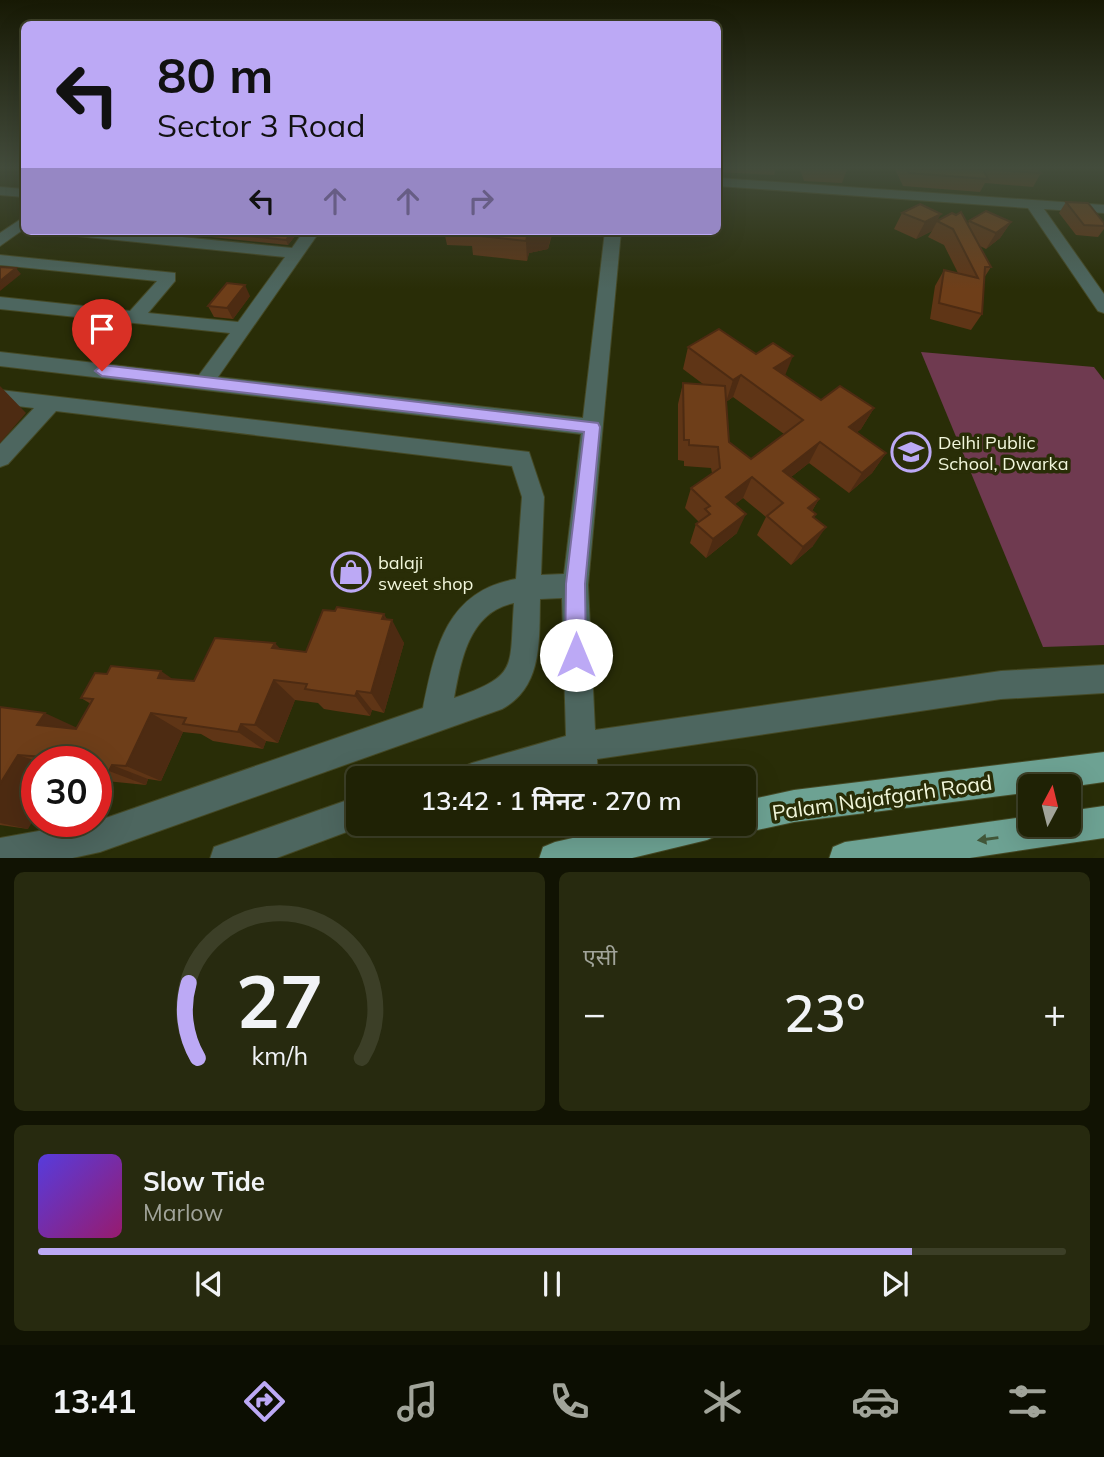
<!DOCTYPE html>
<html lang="hi">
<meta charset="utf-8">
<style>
:root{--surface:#1f2205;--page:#272a0f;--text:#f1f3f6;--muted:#a1a49a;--line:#3c3f27;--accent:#bca9f5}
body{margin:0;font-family:Mulish,"Noto Sans Devanagari",sans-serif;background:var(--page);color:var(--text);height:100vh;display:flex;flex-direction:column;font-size:26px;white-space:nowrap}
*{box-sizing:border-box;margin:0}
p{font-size:23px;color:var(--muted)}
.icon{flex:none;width:38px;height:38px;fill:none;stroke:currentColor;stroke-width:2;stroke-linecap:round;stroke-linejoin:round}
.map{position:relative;height:858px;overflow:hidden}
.details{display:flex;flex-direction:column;gap:14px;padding:14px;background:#111303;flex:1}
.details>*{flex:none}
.guide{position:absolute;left:21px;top:21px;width:700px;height:214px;border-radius:10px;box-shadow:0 7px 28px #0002,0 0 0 2px var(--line);background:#bca9f5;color:#111;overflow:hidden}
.needle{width:46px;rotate:7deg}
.tools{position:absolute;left:1018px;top:774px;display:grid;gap:14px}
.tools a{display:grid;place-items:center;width:63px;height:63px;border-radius:10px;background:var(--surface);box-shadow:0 7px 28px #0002,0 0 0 2px var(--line);font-size:35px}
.speed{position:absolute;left:21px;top:746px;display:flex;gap:14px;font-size:35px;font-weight:700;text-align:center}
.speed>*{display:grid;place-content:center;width:91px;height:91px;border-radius:50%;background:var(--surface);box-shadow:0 7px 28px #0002,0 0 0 2px var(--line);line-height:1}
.speed .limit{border:10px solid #d22;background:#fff;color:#111}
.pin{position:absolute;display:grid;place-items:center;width:60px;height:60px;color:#fff;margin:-72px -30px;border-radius:50% 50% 50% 0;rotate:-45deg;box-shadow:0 0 7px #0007}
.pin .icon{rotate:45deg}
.me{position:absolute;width:77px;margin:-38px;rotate:0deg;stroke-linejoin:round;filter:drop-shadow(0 0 5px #0008)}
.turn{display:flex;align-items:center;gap:24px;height:147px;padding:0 21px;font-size:32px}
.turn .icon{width:91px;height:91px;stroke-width:2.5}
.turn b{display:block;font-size:49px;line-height:60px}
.lanes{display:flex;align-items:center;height:66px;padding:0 21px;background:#0003;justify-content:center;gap:35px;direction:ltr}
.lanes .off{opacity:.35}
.big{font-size:52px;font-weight:600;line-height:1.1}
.details .widget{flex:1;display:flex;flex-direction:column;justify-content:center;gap:10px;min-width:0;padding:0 24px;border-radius:10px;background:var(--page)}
.details .dial{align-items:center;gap:0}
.dial svg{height:182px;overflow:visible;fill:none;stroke:var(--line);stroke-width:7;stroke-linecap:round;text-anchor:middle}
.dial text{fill:var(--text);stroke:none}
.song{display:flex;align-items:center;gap:21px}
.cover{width:84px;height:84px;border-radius:10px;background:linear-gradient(135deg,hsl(250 70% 55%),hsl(320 70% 35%))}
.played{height:7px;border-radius:4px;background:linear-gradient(90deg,var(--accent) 85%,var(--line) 85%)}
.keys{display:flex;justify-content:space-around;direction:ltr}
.heat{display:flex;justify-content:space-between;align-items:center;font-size:38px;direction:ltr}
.details .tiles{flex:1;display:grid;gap:14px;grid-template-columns:1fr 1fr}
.widget:last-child{grid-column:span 2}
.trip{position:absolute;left:346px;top:766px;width:410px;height:70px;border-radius:10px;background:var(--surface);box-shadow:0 7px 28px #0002,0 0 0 2px var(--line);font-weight:600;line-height:70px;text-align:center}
.tab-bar{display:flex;height:112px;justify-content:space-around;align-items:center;background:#0c0e02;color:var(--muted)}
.tab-bar .icon{width:49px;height:49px}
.tab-bar .current{color:var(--accent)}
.tab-bar b{font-size:32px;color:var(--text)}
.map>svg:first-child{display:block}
</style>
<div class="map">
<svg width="1104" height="859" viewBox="0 0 1104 859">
<rect width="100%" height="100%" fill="#292d07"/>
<!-- green -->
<path fill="#6f3a50" d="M 921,352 L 1094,367 L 1104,380 L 1104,645 L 1043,647 Z"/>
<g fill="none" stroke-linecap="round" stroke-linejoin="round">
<!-- minor casing -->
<g stroke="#454925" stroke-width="2">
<g id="minor">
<path d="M 718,178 L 1104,205 L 1104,213 L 1044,209 L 1104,294 L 1104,313 L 1098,311 L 1028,208 L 718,186 Z"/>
<path d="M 0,187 L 24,189 L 24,197 L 0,195 Z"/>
<path d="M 24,217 L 24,229 L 0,246 L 0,233 Z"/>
<path d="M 69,231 L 123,231 L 292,248 L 304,231 L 320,231 L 218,377 L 583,418 L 605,231 L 621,231 L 588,585 L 595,730 L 1001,671 L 1104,665 L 1104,693 L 1001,699 L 597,759 L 598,779 L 567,779 L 567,766 L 524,779 L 457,779 L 461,768 L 472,763 L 566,736 L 562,598 L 540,599 C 539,640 543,687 502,709 L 100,852 L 68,859 L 0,859 L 0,838 L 100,820 L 423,708 C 435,649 446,591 516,579 L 522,497 L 512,466 L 56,411 L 8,464 L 0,467 L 0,444 L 34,408 L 0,404 L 0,390 L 529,452 L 544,497 L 541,575 L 564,574 L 581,434 L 0,366 L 0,352 L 199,375 L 230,333 L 0,309 L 0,297 L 130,311 L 157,281 L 0,265 L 0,255 L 175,273 L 175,281 L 148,313 L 238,322 L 285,257 L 77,236 ZM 514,603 C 509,668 520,675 454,698 C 461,660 469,612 514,603 Z"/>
<path d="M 359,796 L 359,824 L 368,824 L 274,859 L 210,859 L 214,847 Z"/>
<path d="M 572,824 L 604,824 L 607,848 L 602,859 L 578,859 L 573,848 Z"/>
</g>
</g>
<!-- major casing -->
<g stroke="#454925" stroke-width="2">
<g id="major">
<path d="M 1104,752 L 1104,782 L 1069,787 L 1031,786 L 1031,792 L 794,822 L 744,833 L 733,828 L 731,824 L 744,824 L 744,801 L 794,790 Z"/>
<path d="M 1104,806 L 1104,838 L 963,859 L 829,859 L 833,847 L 845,842 L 1031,816 L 1031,824 L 1069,824 L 1069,811 Z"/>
<path d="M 635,824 L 723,824 L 718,835 L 707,840 L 628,859 L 539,859 L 543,847 L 555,842 Z"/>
</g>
</g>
<!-- minor -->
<use href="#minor" fill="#4d665f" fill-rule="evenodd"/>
<!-- major -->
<use href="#major" fill="#6da293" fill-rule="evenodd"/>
</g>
<!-- wall -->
<g fill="#5f3516" fill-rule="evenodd">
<path d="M 718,169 L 776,169 L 774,175 L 718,172 Z"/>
<path d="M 800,169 L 847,169 L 842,183 L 804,181 Z"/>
<path d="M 895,169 L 1038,169 L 1041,173 L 1033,187 L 985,183 L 980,192 L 903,186 Z"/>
<path d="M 1066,202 L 1104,223 L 1104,229 L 1098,237 L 1076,235 L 1059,213 Z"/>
<path d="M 902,213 L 937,221 L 968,224 L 969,221 L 1011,222 L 1000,238 L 986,249 L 980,246 L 991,267 L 984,278 L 982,314 L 971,330 L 930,319 L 935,286 L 944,270 L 958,273 L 944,245 L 928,237 L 932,231 L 916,239 L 894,229 Z"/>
<path d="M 200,231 L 299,231 L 288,245 L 202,236 Z"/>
<path d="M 444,231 L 567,231 L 567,236 L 552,235 L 548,249 L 529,253 L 527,261 L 473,255 L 472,246 L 447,245 Z"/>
<path d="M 250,296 L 233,319 L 214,317 L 208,306 Z"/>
<path d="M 688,347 L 785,376 L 821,400 L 874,408 L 861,429 L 857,432 L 886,453 L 872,473 L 849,493 L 809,463 L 791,477 L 819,499 L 812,511 L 814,518 L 813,546 L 791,565 L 757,535 L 766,517 L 743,498 L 735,504 L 737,533 L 706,558 L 690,543 L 696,524 L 699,522 L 685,508 L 691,488 L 712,473 L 711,468 L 684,466 L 684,461 L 678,460 L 678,404 L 683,383 L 703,384 L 683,369 ZM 733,397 L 784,434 L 751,459 L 729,442 L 726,402 Z"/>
<path d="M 387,620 L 404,643 L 384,713 L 372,710 L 370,716 L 336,711 L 324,709 L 318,703 L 295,700 L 278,743 L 266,741 L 263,749 L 213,741 L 201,734 L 183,732 L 161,781 L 148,779 L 146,785 L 96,780 L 96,761 L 37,761 L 28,829 L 0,825 L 0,707 L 77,728 L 91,704 L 81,698 L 173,679 L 194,681 L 280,649 L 306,652 Z"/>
</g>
<!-- shaded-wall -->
<g fill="#4d2b12">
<path d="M 941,214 L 932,231 L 916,239 L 925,222 Z"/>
<path d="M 1011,222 L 1000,238 L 986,249 L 996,233 Z"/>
<path d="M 293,231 L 299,231 L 288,245 L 286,240 Z"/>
<path d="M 538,231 L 552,231 L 548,249 L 529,253 L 527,261 L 526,241 L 528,233 Z"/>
<path d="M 16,268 L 21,274 L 0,291 L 0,281 Z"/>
<path d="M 245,285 L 250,296 L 233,319 L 227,308 Z"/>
<path d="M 793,356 L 784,378 L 774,368 Z"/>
<path d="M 741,375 L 733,397 L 726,402 L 733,380 Z"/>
<path d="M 0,386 L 26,413 L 0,443 Z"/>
<path d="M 874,408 L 861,429 L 837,448 L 849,427 Z"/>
<path d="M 820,442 L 809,463 L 773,491 L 783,471 Z"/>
<path d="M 886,453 L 872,473 L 849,493 L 862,473 Z"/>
<path d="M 752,477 L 743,498 L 719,517 L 726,497 Z"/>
<path d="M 819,499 L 807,519 L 808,508 Z"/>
<path d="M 746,514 L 737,533 L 706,558 L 713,539 Z"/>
<path d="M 826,527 L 813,546 L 791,565 L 803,547 Z"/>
<path d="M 384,614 L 391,626 L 392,620 L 404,643 L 384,713 L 371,693 Z"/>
<path d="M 275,643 L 295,665 L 272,648 Z"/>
<path d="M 161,671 L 190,691 L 158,678 Z"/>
<path d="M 274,680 L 295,700 L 278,743 L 255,725 Z"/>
<path d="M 357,691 L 372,710 L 370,716 L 355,696 Z"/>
<path d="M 45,713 L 84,731 L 37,725 Z"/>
<path d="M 151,713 L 183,732 L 161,781 L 126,766 Z"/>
<path d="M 241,724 L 266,741 L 263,749 L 238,732 Z"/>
<path d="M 18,755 L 37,761 L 37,814 L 28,829 L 0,823 L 0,784 Z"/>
<path d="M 112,765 L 148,779 L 146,785 L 109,771 Z"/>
</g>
<!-- building -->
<g fill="#6e3e19" stroke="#4d2b12" stroke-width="2">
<path d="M 907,169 L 1038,169 L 1041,173 L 983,169 L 988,179 L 909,173 Z"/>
<path d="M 1066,202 L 1088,203 L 1104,223 L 1104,226 L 1084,225 Z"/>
<path d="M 920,204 L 941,214 L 925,222 L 902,213 Z"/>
<path d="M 986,211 L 1011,222 L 996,233 L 969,221 Z"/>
<path d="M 961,212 L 991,267 L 985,267 L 982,314 L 939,303 L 944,270 L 978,278 L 953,229 L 937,221 L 952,213 L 956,215 Z"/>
<path d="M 201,231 L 293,231 L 286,240 Z"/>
<path d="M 472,231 L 538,231 L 528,233 L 526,241 L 471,235 Z"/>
<path d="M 0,267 L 16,268 L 0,281 Z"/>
<path d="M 227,283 L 245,285 L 227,308 L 208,306 Z"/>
<path d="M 719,329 L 756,354 L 773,343 L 793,356 L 774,368 L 821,400 L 840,386 L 874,408 L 849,427 L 886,453 L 862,473 L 820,442 L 783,471 L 819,499 L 808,508 L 816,514 L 813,517 L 826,527 L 803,547 L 767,516 L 783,503 L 752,477 L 726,497 L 746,514 L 713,539 L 696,524 L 710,514 L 705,509 L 710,506 L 691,488 L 720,468 L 718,447 L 689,445 L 689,440 L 684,440 L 683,383 L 725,386 L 729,442 L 751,459 L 803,420 L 741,375 L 733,380 L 688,347 Z"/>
<path d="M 337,607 L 384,614 L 382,619 L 392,620 L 371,693 L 357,691 L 355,696 L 318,691 L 305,689 L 307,684 L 274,680 L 255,725 L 241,724 L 238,732 L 183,724 L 186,718 L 151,713 L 126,766 L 112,765 L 109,771 L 96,769 L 96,761 L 56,761 L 58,758 L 18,755 L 0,784 L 0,707 L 45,713 L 37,725 L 76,729 L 93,699 L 81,698 L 95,673 L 107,674 L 111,666 L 161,671 L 158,678 L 194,681 L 215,638 L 275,643 L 272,648 L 306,652 L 323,610 L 335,611 Z"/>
</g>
<!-- one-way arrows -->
<defs><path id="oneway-solid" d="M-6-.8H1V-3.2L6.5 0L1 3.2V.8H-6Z" transform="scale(1.75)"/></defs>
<use fill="#415638" href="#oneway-solid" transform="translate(988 839) rotate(172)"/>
<!-- sky -->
<linearGradient id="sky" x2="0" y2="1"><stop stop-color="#171904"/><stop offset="0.58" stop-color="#434c3c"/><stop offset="1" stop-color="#434c3c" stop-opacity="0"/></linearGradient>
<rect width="1104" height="289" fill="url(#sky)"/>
<!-- route -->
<path fill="#bca9f5" stroke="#7a6e9f" stroke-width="2" d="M 102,365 L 598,423 L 600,427 L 585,584 L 586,655 L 583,662 L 576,665 L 568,662 L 565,655 L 566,584 L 584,432 L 102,376 L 95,371 Z"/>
<!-- icons -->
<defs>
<g id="school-ring" transform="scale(2.0125)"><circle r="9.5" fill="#292d07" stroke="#bca9f5" stroke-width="1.5"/><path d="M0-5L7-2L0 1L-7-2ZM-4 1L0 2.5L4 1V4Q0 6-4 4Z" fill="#bca9f5"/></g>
<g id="shop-ring" transform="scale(2.0125)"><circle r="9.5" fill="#292d07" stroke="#bca9f5" stroke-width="1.5"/><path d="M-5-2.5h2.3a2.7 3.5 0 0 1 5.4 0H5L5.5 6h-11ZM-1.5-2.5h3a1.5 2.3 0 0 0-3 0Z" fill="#bca9f5"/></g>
</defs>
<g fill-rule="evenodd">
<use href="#school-ring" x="911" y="452"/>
<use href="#shop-ring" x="351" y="572"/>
</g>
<g text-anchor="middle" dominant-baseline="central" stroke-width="7" stroke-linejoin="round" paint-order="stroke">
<!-- poi labels -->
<g font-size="18" fill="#f1f6db" stroke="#292d07" text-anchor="start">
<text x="938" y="442">Delhi Public<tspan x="938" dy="21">School, Dwarka</tspan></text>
<text x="378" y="562">balaji<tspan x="378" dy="21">sweet shop</tspan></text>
</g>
<!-- near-street labels -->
<g font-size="21" fill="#f1f6db" stroke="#292d07">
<text transform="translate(882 797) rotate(-8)">Palam Najafgarh Road</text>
</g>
</g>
</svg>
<div class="tools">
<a><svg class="needle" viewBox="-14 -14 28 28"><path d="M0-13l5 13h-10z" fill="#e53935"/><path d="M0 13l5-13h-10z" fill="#a1a49a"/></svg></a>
</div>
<div class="speed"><div class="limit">30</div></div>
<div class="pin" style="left:102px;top:371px;background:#d93025"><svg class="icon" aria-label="arrive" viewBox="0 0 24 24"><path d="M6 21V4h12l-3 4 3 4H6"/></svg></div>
<svg class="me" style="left:576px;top:655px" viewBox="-20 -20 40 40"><circle r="19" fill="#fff"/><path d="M0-13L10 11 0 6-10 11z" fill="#bca9f5"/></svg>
<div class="trip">13:42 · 1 मिनट · 270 m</div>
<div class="guide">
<div class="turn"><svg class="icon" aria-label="left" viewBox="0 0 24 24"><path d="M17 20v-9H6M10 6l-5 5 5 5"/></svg><div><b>80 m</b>Sector 3 Road</div></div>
<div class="lanes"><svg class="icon" aria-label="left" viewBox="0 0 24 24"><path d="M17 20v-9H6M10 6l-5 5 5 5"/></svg><svg class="icon off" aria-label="ahead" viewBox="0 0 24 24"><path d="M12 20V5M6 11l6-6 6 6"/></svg><svg class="icon off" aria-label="ahead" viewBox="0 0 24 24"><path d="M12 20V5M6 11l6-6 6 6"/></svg><svg class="icon off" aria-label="right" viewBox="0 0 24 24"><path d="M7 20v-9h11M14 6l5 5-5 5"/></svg></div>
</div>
</div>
<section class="details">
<div class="tiles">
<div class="widget dial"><svg viewBox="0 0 100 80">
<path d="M14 69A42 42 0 1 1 86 69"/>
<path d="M14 69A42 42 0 0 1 10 36" stroke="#bca9f5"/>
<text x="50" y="56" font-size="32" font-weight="700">27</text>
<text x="50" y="72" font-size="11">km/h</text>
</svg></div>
<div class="widget"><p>एसी</p>
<div class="heat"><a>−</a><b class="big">23°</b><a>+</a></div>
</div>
<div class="widget">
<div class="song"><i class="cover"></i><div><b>Slow Tide</b><p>Marlow</p></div></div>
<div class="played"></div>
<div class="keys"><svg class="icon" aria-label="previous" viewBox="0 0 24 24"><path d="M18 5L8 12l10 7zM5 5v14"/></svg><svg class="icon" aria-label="pause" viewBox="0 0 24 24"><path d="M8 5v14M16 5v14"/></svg><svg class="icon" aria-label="next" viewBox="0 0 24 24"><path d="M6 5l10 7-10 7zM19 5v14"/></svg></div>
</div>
</div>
</section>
<nav class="tab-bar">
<b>13:41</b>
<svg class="icon current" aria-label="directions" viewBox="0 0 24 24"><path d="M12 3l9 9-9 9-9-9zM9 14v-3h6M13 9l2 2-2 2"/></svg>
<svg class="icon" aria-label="music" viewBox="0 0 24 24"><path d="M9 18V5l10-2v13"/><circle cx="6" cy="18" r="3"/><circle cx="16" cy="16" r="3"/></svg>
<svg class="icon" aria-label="phone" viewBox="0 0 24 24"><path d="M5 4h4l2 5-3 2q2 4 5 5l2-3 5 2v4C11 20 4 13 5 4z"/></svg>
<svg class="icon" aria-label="climate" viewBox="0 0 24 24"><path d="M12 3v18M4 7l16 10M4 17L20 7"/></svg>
<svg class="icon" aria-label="car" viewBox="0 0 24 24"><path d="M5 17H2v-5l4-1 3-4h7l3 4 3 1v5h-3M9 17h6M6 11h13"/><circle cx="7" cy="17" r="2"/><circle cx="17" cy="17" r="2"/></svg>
<svg class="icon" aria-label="filters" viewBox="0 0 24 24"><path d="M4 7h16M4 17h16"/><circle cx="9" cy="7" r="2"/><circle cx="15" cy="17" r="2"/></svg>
</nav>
